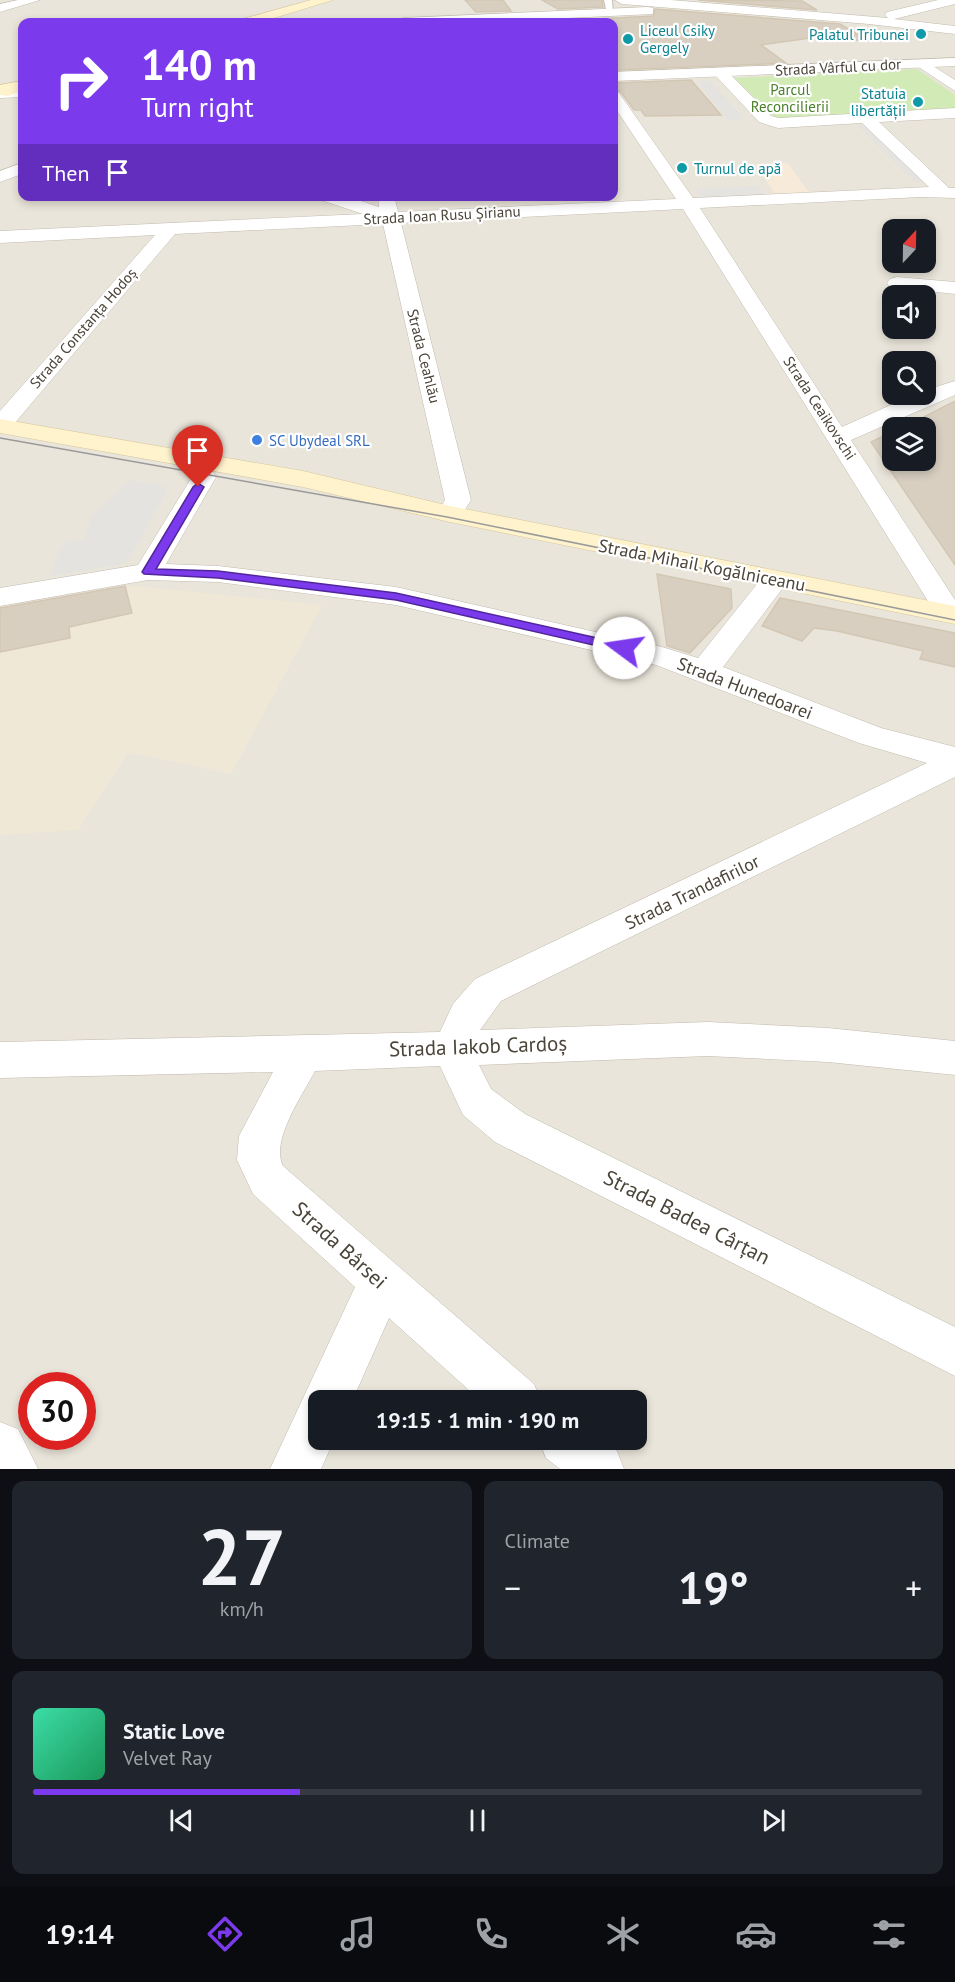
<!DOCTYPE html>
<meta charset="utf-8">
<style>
:root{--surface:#171b24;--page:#20242c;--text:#f1f3f6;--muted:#9ea1a6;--line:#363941;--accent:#7c3aed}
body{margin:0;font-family:"PT Sans",sans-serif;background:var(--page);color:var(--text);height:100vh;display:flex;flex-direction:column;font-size:22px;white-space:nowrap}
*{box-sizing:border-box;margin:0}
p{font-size:20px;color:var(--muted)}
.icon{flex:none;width:33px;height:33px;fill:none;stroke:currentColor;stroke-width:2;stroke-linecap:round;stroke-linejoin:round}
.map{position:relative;height:1469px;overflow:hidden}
.drawer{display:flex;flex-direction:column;gap:12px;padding:12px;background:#0d0f14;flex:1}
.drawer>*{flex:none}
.top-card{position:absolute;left:18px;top:18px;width:600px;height:183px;border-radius:12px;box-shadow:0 3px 9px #0003;background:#7c3aed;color:#fff;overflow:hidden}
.needle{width:39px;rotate:22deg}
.controls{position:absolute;left:882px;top:219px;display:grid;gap:12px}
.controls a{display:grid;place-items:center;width:54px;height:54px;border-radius:12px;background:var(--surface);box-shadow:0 3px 9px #0003;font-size:30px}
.speed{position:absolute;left:18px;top:1372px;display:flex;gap:12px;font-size:30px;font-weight:700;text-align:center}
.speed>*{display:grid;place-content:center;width:78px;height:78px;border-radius:50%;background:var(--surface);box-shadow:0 3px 9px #0003;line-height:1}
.speed .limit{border:9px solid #d22;background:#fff;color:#111}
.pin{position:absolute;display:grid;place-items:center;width:51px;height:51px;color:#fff;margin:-62px -26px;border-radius:50% 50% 50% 0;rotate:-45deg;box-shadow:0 0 6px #0007}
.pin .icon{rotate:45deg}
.me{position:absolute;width:66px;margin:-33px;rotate:284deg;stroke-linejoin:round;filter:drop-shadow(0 0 4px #0008)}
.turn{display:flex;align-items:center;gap:21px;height:126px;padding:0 24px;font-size:27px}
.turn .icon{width:78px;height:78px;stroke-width:2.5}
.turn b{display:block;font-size:42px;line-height:51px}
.then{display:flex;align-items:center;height:57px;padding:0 24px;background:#0003;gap:12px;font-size:22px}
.big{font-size:45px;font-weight:600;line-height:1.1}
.drawer .widget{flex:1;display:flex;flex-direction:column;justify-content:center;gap:9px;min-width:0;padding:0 21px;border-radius:12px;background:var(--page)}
.drawer .dial{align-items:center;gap:0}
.dial b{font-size:78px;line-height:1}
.song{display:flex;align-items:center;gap:18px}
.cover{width:72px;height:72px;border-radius:9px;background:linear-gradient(135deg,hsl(160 70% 55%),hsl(150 70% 35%))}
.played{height:6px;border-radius:3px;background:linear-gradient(90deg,var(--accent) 30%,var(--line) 30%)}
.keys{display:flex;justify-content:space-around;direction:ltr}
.heat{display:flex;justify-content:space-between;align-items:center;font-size:33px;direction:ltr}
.drawer .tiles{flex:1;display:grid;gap:12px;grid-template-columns:1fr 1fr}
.widget:last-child{grid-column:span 2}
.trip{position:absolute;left:308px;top:1390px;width:339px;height:60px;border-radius:12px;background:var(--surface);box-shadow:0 3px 9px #0003;font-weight:600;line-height:60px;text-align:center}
.dock{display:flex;height:96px;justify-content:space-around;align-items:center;background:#090b0e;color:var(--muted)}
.dock .icon{width:42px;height:42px}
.dock .current{color:var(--accent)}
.dock b{font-size:27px;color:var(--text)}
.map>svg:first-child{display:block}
</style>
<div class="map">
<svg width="955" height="1469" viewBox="0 0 955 1469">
<rect width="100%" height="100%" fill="#f6f3ec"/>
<!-- residential -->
<path fill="#eae5da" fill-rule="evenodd" d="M 0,0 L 955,0 L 955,1469 L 0,1469 ZM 22,22 L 614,22 L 614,196 L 22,196 ZM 892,230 L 926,230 L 926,262 L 892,262 ZM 892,296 L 926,296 L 926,328 L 892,328 ZM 892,362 L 926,362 L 926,394 L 892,394 ZM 892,428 L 926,428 L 926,460 L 892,460 ZM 32,1386 L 82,1386 L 82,1437 L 32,1437 ZM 318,1401 L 636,1401 L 636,1440 L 318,1440 Z"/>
<!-- commercial -->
<path fill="#f7ead8" d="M 788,163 L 810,194 L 776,195 L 755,164 Z"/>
<!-- education -->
<path fill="#efe8d6" d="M 136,586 L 322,605 L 231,774 L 128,752 L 78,830 L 0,835 L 0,607 Z"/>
<!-- green -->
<path fill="#d2eab5" d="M 917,69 L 955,95 L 955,110 L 778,120 L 734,78 Z"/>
<!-- parking -->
<g fill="#e5e3e0">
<path d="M 696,81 L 710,81 L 744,119 L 728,120 Z"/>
<path d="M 864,125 L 924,181 L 915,182 L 858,126 Z"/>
<path d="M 758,186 L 767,197 L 704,200 L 696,189 Z"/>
<path d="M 130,480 L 164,486 L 167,491 L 128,560 L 117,565 L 51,576 L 57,555 L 67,541 L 84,540 L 92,516 Z"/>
</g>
<!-- building -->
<g fill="#d8cfc1" stroke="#d3c7b4" stroke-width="1.5">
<path d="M 465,0 L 503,0 L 511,11 L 476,12 Z"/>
<path d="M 542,0 L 602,0 L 603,7 L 558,9 Z"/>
<path d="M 698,0 L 802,1 L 817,10 Z"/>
<path d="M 655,9 L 840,24 L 869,41 L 818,37 L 761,45 L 786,63 L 614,70 L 614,22 L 582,22 L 577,20 L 653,16 Z"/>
<path d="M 691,80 L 721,115 L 645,116 L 641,110 L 634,110 L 621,92 L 614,89 L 614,83 Z"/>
<path d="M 955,401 L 955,565 L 871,442 L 892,432 L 892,460 L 926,460 L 926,428 L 902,428 Z"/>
<path d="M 657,574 L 731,589 L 732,608 L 690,653 L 667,646 Z"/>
<path d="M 125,586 L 132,613 L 69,627 L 70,638 L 0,652 L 0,608 Z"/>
<path d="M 780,598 L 955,633 L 955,667 L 920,659 L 923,651 L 837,631 L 814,628 L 802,641 L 762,626 Z"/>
</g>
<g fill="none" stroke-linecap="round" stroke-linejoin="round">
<!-- pedestrian casing -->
<g stroke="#c2bbae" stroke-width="2">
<path id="pedestrian" d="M 604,0 L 612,0 L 613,14 L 607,14 Z"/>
</g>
<!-- minor casing -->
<g stroke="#c2bbae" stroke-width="1">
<g id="minor">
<path d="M 18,0 L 40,0 L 0,12 L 0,4 Z"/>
<path d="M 922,59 L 955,80 L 955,91 L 917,66 L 915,63 Z"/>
<path d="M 720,68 L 725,69 L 771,116 L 779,118 L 955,108 L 955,118 L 879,122 L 949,188 L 955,188 L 955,198 L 920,197 L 700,208 L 842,427 L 915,394 L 926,394 L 926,390 L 955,381 L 955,395 L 851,440 L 955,600 L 955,622 L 940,620 L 936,614 L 683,209 L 401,223 L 471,500 L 459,519 L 450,522 L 441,519 L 437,514 L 445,500 L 383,224 L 175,234 L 8,431 L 0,433 L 0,411 L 155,235 L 0,243 L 0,231 L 363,214 L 321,200 L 319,196 L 346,196 L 379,207 L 378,196 L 394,196 L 398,212 L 676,199 L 614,106 L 614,91 L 619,93 L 693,198 L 929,187 L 862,123 L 778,128 L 759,122 L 715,75 L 713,72 Z"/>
<path d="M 22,163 L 22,174 L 0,182 L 0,171 Z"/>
<path d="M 897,277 L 955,282 L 955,294 L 890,287 L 887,283 L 890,279 Z"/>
<path d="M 204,470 L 213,472 L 216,477 L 166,564 L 218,566 L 396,587 L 662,647 L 698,658 L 765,574 L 775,572 L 785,574 L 789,580 L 723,667 L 881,728 L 955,747 L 955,777 L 501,1001 L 480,1030 L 708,1022 L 828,1028 L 955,1041 L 955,1075 L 828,1062 L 708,1056 L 479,1065 L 491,1089 L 525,1114 L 955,1327 L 955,1376 L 495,1142 L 463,1115 L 440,1066 L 315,1071 C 303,1094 270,1141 283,1166 L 534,1384 L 541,1401 L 481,1401 L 389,1318 L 352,1401 L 318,1401 L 318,1440 L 334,1440 L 321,1469 L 270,1469 L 355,1287 L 253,1194 L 237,1160 L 239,1136 L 273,1072 L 0,1078 L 0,1042 L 440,1032 L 453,1004 L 475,979 L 927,763 L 859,743 L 656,665 L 396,605 L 218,582 L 148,580 L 0,606 L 0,588 L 138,565 L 192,477 L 195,472 Z"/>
<path d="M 0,1422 L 18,1429 L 38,1469 L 0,1469 Z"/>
<path d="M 539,1440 L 603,1440 L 617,1451 L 624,1469 L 560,1469 L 546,1458 Z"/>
</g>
</g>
<!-- tertiary casing -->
<g stroke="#c2bbae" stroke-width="1">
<g id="tertiary">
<path d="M 615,0 L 671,0 L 888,18 L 885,15 L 887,12 L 938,0 L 955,0 L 955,4 L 894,19 L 955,26 L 955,34 L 869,24 L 622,4 Z"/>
<path d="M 648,7 L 653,8 L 653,14 L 483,22 L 396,22 L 403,18 Z"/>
<path d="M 955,58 L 955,66 L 614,81 L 614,72 Z"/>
<path d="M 22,87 L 22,97 L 0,98 L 0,88 Z"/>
</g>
</g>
<!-- secondary casing -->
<g stroke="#d6c79b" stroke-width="1">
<g id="secondary">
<path d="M 311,0 L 333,0 L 261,22 L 241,22 L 243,19 Z"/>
<path d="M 22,81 L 22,91 L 8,96 L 0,95 L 0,85 Z"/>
<path d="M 0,419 L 303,471 L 450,506 L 955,606 L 955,624 L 450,522 L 303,487 L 0,433 Z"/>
</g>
</g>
<!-- pedestrian -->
<use href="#pedestrian" fill="#fff" fill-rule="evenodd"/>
<!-- minor -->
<use href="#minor" fill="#fff" fill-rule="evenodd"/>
<!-- tertiary -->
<use href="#tertiary" fill="#fff" fill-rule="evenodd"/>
<!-- secondary -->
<use href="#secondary" fill="#fff3cd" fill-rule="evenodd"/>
<!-- tram -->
<path stroke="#9a9a9a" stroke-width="1.5" d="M 0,438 L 447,517 L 955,620"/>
</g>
<!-- route -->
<path fill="#7c3aed" stroke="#51269a" stroke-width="1.5" d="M 198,483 L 204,487 L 156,569 L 218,571 L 396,593 L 624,644 L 630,648 L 624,652 L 396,600 L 218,578 L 144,574 L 142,572 L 193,487 Z"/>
<!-- markers -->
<g fill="#0f9aa8" stroke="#fff" stroke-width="2">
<circle cx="921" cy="34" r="6"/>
<circle cx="628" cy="39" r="6"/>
<circle cx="918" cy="102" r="6"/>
<circle cx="682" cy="168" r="6"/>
</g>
<circle fill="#3f7fe0" stroke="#fff" stroke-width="2" cx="257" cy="440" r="6"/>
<g text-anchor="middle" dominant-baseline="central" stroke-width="4.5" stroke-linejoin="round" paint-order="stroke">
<!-- far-culture labels -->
<g font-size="15" fill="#0d838f" stroke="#fff" text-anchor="start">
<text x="640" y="30">Liceul Csiky<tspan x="640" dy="17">Gergely</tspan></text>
<text x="909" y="34" text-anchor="end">Palatul Tribunei</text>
<text x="906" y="93" text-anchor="end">Statuia<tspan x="906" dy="17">libertății</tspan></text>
<text x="694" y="168">Turnul de apă</text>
</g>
<!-- far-street labels -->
<g font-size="15" fill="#4b4439" stroke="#fff">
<text transform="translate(838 67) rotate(-3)">Strada Vârful cu dor</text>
<text transform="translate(442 215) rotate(-3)">Strada Ioan Rusu Șirianu</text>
<text transform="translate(83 328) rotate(-49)">Strada Constanța Hodoș</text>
<text transform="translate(424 356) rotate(76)">Strada Ceahlău</text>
<text transform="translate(820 408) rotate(57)">Strada Ceaikovschi</text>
</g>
<!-- far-park labels -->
<g font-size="15" fill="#4a7f2a" stroke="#fff">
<text x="790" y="89">Parcul<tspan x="790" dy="17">Reconcilierii</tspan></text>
</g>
<!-- far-shop labels -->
<g font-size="15" fill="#366cbe" stroke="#fff" text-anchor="start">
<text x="269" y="440">SC Ubydeal SRL</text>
</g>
<!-- street labels -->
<g font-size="18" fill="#4b4439" stroke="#fff">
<text transform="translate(702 565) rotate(11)">Strada Mihail Kogălniceanu</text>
<text transform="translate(745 688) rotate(21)">Strada Hunedoarei</text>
<text transform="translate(692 892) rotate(-26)">Strada Trandafirilor</text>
</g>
<!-- near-street labels -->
<g font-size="21" fill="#4b4439" stroke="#fff">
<text transform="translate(478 1046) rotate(-2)">Strada Iakob Cardoș</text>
<text transform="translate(687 1217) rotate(27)">Strada Badea Cârțan</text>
<text transform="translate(340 1245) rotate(42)">Strada Bârsei</text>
</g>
</g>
</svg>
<div class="controls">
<a><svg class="needle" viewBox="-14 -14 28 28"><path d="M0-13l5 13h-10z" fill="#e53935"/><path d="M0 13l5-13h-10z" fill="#9ea1a6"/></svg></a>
<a><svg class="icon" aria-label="sound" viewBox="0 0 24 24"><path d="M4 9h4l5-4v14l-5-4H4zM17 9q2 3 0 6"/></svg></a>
<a><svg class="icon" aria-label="search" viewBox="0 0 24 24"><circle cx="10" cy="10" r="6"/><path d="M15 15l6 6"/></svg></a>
<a><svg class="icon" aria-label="layers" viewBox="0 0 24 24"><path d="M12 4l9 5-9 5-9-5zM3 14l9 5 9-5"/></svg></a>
</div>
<div class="speed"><div class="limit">30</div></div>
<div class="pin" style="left:198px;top:487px;background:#d93025"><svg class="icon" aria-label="arrive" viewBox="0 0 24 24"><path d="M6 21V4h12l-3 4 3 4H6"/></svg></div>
<svg class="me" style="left:624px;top:648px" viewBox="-20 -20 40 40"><circle r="19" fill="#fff"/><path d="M0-13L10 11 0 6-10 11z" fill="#7c3aed"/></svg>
<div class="trip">19:15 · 1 min · 190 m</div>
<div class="top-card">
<div class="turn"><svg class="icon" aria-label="right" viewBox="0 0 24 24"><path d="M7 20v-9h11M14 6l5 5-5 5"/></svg><div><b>140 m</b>Turn right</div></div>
<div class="then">Then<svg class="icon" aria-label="arrive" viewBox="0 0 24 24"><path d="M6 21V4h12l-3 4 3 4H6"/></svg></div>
</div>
</div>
<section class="drawer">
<div class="tiles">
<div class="widget dial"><b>27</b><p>km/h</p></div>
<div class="widget"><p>Climate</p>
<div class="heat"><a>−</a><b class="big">19°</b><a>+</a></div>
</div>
<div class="widget">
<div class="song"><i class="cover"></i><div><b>Static Love</b><p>Velvet Ray</p></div></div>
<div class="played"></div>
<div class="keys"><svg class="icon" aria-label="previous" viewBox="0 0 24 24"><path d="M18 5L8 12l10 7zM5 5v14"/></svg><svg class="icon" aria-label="pause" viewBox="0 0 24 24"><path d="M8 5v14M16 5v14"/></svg><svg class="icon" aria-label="next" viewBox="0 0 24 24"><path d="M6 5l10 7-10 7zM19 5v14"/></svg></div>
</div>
</div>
</section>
<nav class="dock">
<b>19:14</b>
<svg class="icon current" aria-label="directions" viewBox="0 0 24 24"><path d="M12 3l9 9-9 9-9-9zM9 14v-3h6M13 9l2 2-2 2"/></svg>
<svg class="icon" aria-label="music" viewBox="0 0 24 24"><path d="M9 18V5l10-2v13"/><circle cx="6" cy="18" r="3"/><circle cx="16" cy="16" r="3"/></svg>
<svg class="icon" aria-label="phone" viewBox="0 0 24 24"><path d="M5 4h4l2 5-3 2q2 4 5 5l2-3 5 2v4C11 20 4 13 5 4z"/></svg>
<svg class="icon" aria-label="climate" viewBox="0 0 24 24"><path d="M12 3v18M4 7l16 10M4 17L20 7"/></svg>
<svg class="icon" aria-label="car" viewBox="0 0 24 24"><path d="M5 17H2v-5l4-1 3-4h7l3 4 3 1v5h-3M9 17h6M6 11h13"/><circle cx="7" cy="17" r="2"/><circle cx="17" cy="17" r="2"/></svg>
<svg class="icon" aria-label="filters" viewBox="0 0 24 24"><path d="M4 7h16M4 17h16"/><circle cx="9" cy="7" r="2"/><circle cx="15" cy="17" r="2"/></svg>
</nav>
